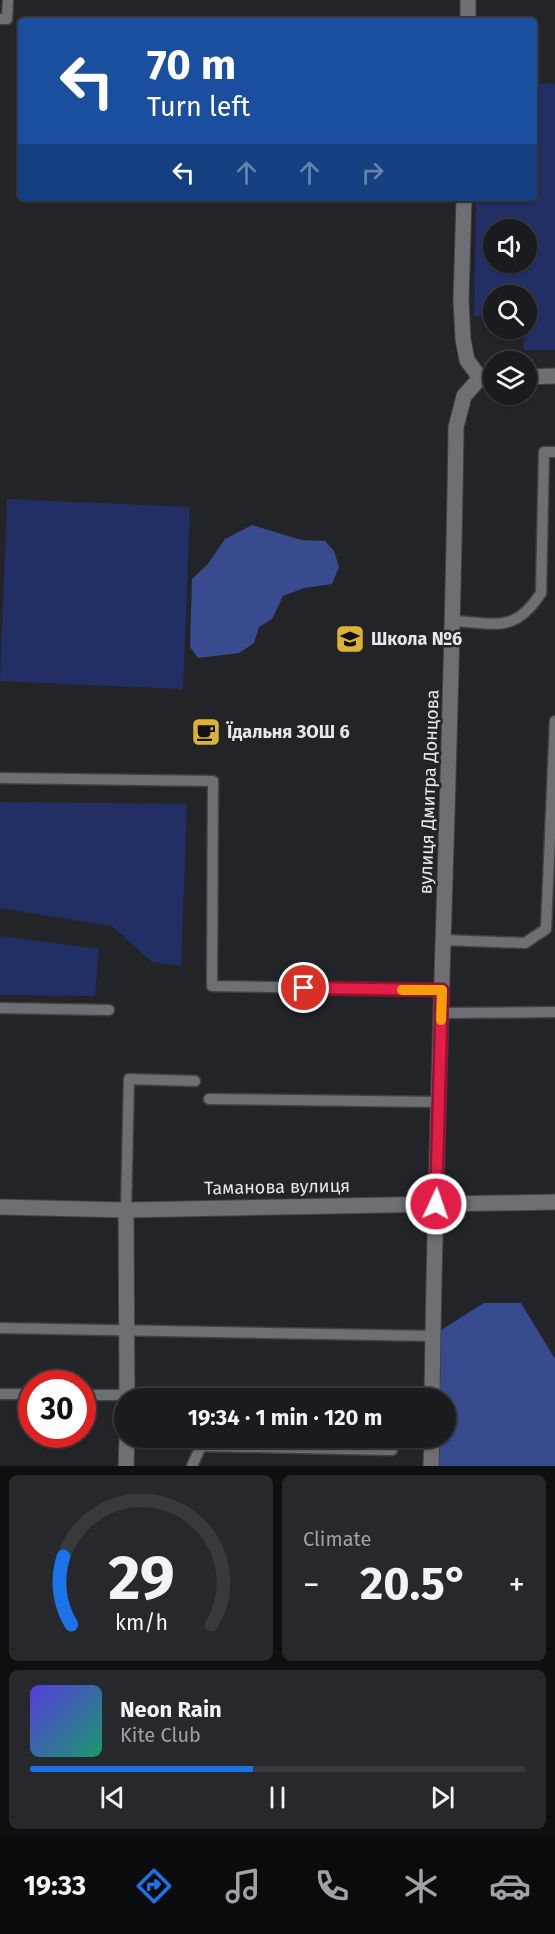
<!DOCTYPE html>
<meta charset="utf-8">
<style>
:root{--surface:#1a1b1e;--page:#27282b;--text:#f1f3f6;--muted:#9fa1a4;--line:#38393c;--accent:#1a73e8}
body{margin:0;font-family:"Fira Sans",sans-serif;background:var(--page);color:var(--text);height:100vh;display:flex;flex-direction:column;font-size:22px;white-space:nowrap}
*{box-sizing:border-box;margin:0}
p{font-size:20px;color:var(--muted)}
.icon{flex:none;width:33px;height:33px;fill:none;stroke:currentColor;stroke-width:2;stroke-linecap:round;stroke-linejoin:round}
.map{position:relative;height:1466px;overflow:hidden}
.panel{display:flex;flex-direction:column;gap:9px;padding:9px;background:#0e0f10;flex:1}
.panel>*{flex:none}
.hud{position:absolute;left:18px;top:18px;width:519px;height:183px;border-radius:6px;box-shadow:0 2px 4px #0004,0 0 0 2px var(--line);background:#1a4fa0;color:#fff;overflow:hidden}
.fabs{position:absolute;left:483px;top:219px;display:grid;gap:12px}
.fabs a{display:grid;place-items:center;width:54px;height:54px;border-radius:50%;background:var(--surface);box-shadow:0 2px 4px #0004,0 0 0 2px var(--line);font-size:30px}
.speed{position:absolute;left:18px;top:1370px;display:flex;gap:12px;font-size:30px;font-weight:700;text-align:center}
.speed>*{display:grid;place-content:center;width:78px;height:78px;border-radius:50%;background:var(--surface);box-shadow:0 2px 4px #0004,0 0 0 2px var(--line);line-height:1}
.speed .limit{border:9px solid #d22;background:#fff;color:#111}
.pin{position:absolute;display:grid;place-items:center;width:51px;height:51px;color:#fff;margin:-26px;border:3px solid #fff;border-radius:50%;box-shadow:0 2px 6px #0007}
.me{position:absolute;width:66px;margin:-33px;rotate:3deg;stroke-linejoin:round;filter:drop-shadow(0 0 4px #0008)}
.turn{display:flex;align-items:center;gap:21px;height:126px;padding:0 30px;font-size:27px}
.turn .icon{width:78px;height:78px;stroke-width:2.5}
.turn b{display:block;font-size:42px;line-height:51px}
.lanes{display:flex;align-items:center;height:57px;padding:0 30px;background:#0003;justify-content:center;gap:30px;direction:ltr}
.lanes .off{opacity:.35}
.big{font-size:45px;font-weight:700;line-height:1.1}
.panel .widget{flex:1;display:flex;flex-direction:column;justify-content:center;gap:9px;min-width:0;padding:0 21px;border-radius:9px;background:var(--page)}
.panel .dial{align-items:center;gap:0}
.dial svg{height:156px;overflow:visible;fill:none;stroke:var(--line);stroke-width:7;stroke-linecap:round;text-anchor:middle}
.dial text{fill:var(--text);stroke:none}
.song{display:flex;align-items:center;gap:18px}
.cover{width:72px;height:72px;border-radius:9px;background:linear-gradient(135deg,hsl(250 70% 55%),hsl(160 70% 35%))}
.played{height:6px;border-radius:3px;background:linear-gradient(90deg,var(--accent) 45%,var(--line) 45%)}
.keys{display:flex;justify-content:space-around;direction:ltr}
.heat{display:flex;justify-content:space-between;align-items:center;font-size:33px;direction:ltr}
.panel .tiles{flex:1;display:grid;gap:9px;grid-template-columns:1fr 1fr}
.widget:last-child{grid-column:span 2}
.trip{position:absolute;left:114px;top:1388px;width:342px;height:60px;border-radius:30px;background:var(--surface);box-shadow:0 2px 4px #0004,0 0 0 2px var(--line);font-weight:700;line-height:60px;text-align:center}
.tab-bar{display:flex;height:96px;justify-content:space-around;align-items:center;background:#0a0b0c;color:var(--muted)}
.tab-bar .icon{width:42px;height:42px}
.tab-bar .active{color:var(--accent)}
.tab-bar b{font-size:27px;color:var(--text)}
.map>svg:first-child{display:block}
</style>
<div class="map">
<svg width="555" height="1466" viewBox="0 0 555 1466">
<rect width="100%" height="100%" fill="#232428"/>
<!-- green -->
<g fill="#222f64" fill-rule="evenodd">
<path d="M 534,83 L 555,84 L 555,350 L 524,350 L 526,296 L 494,296 L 493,316 L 474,316 L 476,198 L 534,198 ZM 494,230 L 526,230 L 526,262 L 494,262 Z"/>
<path d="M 7,499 L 190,507 L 183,689 L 0,681 Z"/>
<path d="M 0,802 L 187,804 L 181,966 L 152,962 L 112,926 L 0,908 Z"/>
<path d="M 0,936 L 99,949 L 95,996 L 0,995 Z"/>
</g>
<!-- forest -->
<g fill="#394b8f">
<path d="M 252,525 L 301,540 L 325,541 L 334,551 L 339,567 L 332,584 L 304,588 L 283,596 L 272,619 L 259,627 L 254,643 L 239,653 L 198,658 L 190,647 L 192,579 L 208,564 L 225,539 Z"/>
<path d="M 484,1303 L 521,1303 L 555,1359 L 555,1466 L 437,1466 L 437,1437 L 446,1437 L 446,1398 L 438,1398 L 438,1332 Z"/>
</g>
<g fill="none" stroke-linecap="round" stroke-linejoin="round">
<!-- service casing -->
<g stroke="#404145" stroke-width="13">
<g id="service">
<path d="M 0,19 L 7,19 L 8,0"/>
<path d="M 453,621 C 496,623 514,634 541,593 L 544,452 L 555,452"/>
<path d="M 0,778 L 213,781 L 212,986 L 442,990"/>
<path d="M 444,940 L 525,943 L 546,929 L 555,721"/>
<path d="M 0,1008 L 109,1010"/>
<path d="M 442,1013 L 555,1012"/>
<path d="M 209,1099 L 439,1102"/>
<path d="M 126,1210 L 129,1079 L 195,1081"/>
<path d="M 0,1328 L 433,1336"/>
<path d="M 0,1394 L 32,1394"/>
<path d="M 82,1395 L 127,1395"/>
<path d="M 192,1466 L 201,1446 L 392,1450"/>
</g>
</g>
<!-- minor casing -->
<g stroke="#404145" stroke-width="17">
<g id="minor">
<path d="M 468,21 L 468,0"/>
<path d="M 526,377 L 555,376"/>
<path d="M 0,1207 L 126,1210 L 555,1202"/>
<path d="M 126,1210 L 127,1398"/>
<path d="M 432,1398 C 436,1074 452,750 456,427 L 464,396 L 480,378 L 467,360 L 463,339 L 461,301 L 464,198"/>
<path d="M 126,1466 L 127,1437"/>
<path d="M 431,1466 L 432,1437"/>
</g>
</g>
<!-- service -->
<use href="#service" stroke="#6d6f73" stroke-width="10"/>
<!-- minor -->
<use href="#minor" stroke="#6d6f73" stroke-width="15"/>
</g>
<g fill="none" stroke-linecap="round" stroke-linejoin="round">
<!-- route casing -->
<g stroke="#92132f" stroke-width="15">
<path id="route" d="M 304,988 L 442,990 L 436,1204"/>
</g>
<!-- route -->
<use href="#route" stroke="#e11d48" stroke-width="10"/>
<!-- slow -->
<path stroke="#f59e0b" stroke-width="10" d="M 402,990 L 442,990 L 441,1020"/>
</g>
<!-- icons -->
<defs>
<g id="school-square" transform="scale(1.5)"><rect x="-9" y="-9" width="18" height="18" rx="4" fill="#dbb233" stroke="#232428"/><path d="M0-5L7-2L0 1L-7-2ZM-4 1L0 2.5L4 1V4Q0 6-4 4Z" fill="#111"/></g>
<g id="cafe-square" transform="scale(1.5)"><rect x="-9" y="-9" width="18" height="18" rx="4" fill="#dbb233" stroke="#232428"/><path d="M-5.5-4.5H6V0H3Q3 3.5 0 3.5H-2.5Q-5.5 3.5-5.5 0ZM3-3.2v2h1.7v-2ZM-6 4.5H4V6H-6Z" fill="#111"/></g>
</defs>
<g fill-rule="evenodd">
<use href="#school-square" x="350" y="639"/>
<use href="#cafe-square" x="206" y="732"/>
</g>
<g text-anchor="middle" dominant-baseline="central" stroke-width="5" stroke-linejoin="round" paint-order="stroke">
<!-- poi labels -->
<g font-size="18" font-weight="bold" fill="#e6e7ea" stroke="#232428" text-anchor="start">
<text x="371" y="639">Школа №6</text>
<text x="227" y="732">Їдальня ЗОШ 6</text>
</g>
<!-- street labels -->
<g font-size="18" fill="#e6e7ea" stroke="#232428">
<text transform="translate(429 792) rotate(-88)">вулиця Дмитра Донцова</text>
<text transform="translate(277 1187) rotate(-1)">Таманова вулиця</text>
</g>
</g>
</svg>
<div class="fabs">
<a><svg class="icon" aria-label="sound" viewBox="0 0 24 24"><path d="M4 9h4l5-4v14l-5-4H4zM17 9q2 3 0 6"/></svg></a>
<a><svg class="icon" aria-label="search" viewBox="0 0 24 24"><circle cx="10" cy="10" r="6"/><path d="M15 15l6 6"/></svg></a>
<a><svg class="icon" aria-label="layers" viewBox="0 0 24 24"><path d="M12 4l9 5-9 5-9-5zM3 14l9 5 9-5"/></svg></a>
</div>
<div class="speed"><div class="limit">30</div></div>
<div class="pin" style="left:304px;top:988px;background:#d93025"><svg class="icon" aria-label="arrive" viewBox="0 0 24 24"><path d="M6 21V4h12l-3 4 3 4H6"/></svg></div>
<svg class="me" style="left:436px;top:1204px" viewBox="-20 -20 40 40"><circle r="17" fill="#e11d48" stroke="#fff" stroke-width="3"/><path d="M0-11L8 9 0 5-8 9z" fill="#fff"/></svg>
<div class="trip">19:34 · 1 min · 120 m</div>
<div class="hud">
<div class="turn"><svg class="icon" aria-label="left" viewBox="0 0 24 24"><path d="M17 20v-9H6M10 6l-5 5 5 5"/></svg><div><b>70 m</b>Turn left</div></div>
<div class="lanes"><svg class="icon" aria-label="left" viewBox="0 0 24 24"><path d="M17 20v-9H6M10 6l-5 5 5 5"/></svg><svg class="icon off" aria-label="ahead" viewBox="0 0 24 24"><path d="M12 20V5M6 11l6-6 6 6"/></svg><svg class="icon off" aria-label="ahead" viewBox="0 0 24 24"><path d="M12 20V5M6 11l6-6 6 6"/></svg><svg class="icon off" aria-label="right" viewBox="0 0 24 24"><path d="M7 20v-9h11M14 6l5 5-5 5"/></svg></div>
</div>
</div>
<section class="panel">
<div class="tiles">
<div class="widget dial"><svg viewBox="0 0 100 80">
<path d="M14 69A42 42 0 1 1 86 69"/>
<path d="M14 69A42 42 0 0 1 10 34" stroke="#1a73e8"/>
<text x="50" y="56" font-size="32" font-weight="700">29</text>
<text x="50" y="72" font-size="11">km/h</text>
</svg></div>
<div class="widget"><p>Climate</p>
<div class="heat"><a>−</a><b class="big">20.5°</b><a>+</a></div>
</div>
<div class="widget">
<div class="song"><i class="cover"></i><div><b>Neon Rain</b><p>Kite Club</p></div></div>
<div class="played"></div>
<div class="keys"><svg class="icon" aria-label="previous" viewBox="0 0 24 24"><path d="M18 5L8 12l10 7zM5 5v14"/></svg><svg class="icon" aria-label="pause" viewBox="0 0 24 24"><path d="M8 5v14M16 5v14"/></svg><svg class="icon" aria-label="next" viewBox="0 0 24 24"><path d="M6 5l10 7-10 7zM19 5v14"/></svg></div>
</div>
</div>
</section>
<nav class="tab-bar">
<b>19:33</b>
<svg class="icon active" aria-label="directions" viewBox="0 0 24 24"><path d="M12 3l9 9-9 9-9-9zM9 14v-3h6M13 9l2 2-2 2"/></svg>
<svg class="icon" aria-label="music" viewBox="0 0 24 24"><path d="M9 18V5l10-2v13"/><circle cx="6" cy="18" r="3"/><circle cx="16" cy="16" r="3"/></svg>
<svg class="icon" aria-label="phone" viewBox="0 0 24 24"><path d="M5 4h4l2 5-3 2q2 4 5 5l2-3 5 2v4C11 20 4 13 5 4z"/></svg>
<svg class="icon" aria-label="climate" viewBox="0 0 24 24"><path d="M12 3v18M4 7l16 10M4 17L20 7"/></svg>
<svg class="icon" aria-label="car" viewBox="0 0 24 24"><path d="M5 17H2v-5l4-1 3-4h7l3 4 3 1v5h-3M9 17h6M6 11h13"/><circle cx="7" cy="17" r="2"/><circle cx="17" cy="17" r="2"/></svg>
</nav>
